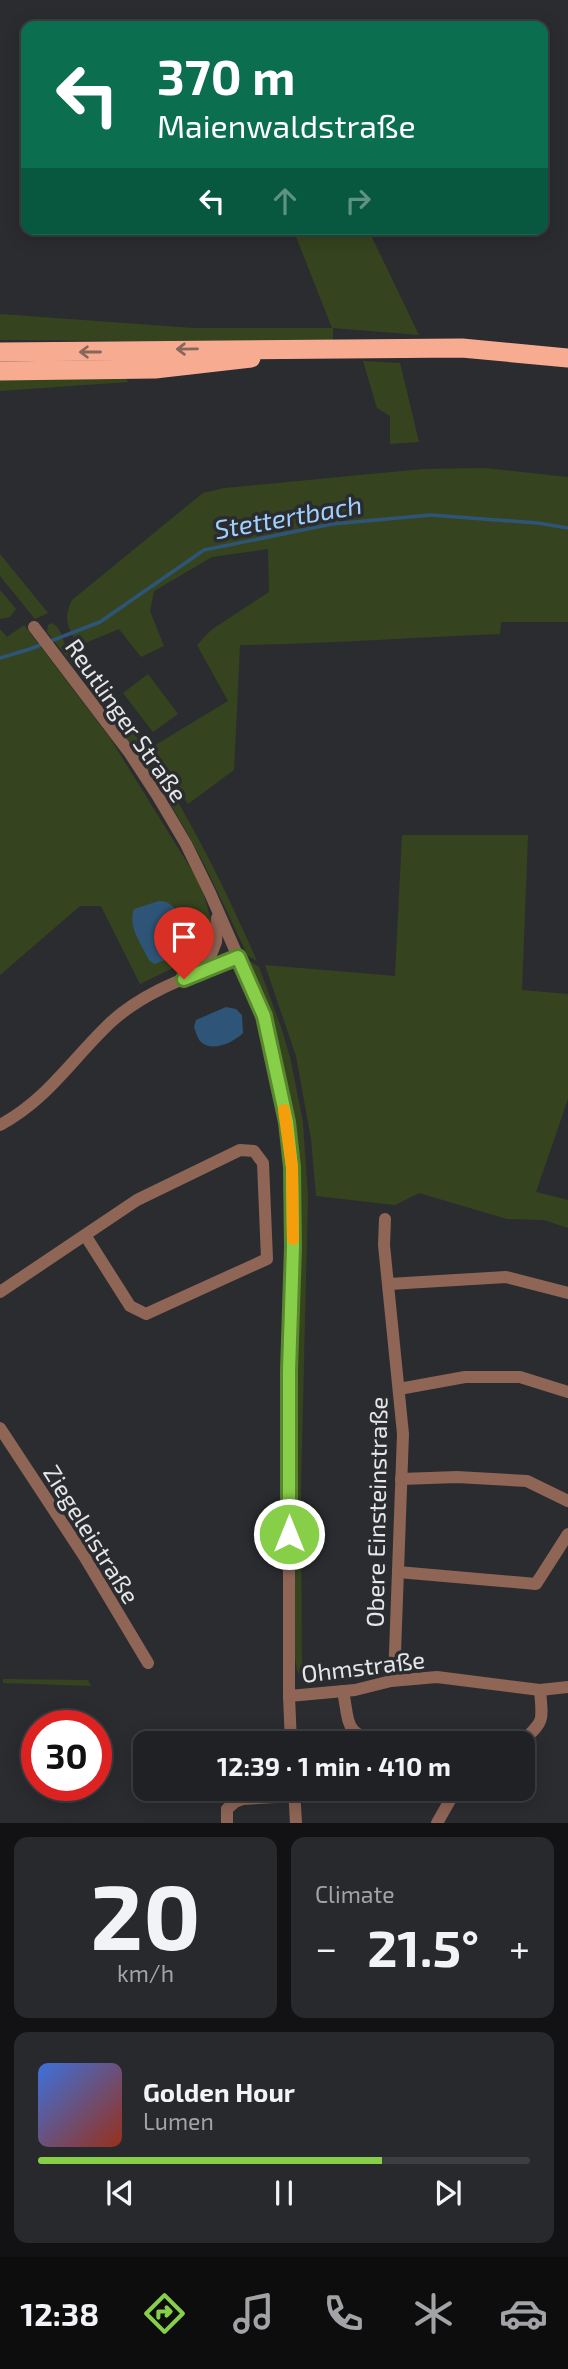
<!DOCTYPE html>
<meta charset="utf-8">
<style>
:root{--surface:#202124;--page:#28292c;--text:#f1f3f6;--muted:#a2a3a6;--line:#3d3e41;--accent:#88cf49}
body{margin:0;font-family:"Exo 2",sans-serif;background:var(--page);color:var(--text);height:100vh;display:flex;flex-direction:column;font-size:26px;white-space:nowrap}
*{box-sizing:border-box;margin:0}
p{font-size:23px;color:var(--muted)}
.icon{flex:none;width:38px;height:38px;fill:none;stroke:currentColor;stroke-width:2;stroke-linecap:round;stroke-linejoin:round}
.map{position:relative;height:1823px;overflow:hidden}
.sheet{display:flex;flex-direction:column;gap:14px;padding:14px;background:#121214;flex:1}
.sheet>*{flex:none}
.guide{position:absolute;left:21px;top:21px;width:527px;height:214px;border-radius:14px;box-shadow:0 4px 18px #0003,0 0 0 2px var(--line);background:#0b6e4f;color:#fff;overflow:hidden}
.speed{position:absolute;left:21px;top:1710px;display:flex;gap:14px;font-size:35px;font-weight:700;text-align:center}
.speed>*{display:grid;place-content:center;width:91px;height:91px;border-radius:50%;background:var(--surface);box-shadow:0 4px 18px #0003,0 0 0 2px var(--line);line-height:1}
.speed .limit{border:10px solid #d22;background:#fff;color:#111}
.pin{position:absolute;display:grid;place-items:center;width:60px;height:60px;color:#fff;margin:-72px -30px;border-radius:50% 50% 50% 0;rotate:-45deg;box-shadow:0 0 7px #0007}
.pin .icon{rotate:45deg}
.me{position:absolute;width:77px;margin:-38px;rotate:0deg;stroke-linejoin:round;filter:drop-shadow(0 0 5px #0008)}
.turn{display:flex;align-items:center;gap:24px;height:147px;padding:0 21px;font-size:32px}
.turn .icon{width:91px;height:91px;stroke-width:2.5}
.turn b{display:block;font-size:49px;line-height:60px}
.lanes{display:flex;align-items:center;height:66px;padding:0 21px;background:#0003;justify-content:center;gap:35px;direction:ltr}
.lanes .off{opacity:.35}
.big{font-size:52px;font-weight:700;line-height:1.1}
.sheet .card{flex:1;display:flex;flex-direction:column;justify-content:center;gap:10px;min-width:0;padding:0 24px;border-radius:14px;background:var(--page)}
.sheet .dial{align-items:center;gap:0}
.dial b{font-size:91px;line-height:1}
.song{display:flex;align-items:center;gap:21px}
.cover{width:84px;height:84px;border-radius:10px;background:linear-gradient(135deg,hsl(220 70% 55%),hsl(10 70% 35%))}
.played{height:7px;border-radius:4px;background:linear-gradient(90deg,var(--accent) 70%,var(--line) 70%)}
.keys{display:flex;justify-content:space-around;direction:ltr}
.heat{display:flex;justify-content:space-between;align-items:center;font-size:38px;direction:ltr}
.sheet .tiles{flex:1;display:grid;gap:14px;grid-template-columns:1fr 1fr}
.card:last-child{grid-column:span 2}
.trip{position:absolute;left:133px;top:1731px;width:402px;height:70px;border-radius:14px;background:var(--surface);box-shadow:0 4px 18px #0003,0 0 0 2px var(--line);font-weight:700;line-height:70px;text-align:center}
.tabs{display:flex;height:112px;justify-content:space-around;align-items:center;background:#0d0d0e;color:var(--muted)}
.tabs .icon{width:49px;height:49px}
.tabs .active{color:var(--accent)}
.tabs b{font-size:32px;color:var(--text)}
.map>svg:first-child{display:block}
</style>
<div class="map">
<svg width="568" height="1823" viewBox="0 0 568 1823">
<rect width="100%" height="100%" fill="#2b2c30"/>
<!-- green -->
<g fill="#35441f">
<path d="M 293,229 L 368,229 L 419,335 L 333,328 L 333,340 L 252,342 L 0,340 L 0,314 L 194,328 L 332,328 Z"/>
<path d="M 363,361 L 400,363 L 419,442 L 390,444 L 390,416 L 377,408 Z"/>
<path d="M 126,378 L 128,382 L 0,391 L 0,379 Z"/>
<path d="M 484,468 L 568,477 L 568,622 L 501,622 L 500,634 C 413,637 327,644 240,645 L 234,770 L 188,804 L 152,747 L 228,701 L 197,645 L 211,630 L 269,592 L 268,549 L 212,557 L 154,591 L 150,611 L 164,646 L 141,657 L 119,629 L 78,646 C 69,627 62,621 72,600 L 203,493 L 224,488 L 423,469 Z"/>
<path d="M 0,554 L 48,613 L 35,619 L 0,576 Z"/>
<path d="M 0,590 L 16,609 L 10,617 L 0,619 Z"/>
<path d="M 52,623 C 62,628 63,642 67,651 C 94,685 124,717 147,752 C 191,819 225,888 257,961 L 248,956 C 225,908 203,858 175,812 C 137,750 93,689 47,632 L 48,625 Z"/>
<path d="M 24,625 L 110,738 L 201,885 L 211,920 L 212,939 L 206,939 L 192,959 L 140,984 L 101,906 L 80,906 L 0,975 L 0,629 L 7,637 Z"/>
<path d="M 148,674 L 178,714 L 153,732 L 123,693 Z"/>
<path d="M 402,835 L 528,835 L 522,990 L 568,994 L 568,1099 L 536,1192 L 568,1200 L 568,1228 L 544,1220 L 507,1219 L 419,1193 L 395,1205 L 316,1196 L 311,1139 L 296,1056 L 265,965 L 395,976 Z"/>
<path d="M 250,961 L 259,967 L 281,1027 L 290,1057 L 303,1122 L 308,1197 L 301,1486 L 302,1680 L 297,1670 L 295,1658 L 293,1486 L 297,1307 L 295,1141 L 290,1100 L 280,1051 Z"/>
<path d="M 3,1679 L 88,1680 L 91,1686 L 3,1683 Z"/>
</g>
<!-- water -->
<g fill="#2e5578">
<path d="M 159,901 C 182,900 186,937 179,955 L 154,964 L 149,960 C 142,945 127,926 134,909 Z"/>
<path d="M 226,1007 L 236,1009 L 242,1015 L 243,1033 C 234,1042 212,1053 201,1042 C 197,1038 196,1032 194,1027 L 196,1020 Z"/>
</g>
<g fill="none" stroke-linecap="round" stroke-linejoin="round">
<!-- stream -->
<path stroke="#2e5578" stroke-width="3.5" d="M 0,658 L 30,649 L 100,622 L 204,550 L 332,524 L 431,515 L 538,523 L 568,528"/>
<!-- minor -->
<g stroke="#8f6556" stroke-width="12">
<path d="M 34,627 L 129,752 L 157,795 L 186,844 L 210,893 L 264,1016 L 287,1122 L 292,1167 L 293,1247 L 289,1371 L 289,1696 L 291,1743"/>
<path d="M 205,970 L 216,942 L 217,918"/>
<path d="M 0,1125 C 48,1099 72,1059 110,1023 C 145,990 194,975 238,957"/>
<path d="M 385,1219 L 384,1245 L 403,1434 L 394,1680"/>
<path d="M 389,1284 L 506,1277 L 568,1293"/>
<path d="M 0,1292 L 137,1200 L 240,1150 L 254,1151 L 263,1163 L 267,1259 L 146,1314 L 130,1306 L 85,1235"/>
<path d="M 399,1389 L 465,1377 L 520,1377 L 568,1392"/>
<path d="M 0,1428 L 84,1556 L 148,1663"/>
<path d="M 401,1479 L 457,1477 L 527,1481 L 568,1501"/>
<path d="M 398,1572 L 536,1584 L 568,1534"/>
<path d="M 343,1691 C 350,1727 344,1733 382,1743"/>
<path d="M 289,1696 L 355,1690 L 391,1681 L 437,1677 L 540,1690 L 568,1687"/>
<path d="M 521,1743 C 544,1720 543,1724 540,1690"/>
<path d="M 294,1788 L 296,1823"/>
<path d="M 227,1823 L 227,1809 L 235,1802 L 243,1799 L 294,1796"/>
<path d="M 437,1823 L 457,1788"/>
</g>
<!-- trunk -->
<g stroke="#f7ac92" stroke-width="19">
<path d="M 0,352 L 462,348 L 568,358"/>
<path d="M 0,371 L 155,369 L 251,358"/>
</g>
</g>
<!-- one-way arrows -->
<defs><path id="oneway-shaft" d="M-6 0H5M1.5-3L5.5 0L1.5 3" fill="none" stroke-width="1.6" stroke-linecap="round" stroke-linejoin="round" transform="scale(1.75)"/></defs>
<g stroke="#87665c">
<use href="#oneway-shaft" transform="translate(187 349) rotate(179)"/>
<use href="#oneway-shaft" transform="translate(90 352) rotate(180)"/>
</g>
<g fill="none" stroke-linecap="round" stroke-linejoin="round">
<!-- route casing -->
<g stroke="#58872f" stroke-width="18">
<path id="route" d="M 184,979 L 238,957 L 264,1016 L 287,1122 L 292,1167 L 293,1247 L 289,1371 L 289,1534"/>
</g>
<!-- route -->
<use href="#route" stroke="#88cf49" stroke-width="12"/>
<!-- slow -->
<path stroke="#f59e0b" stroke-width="12" d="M 284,1110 L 292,1167 L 293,1239"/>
</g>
<g text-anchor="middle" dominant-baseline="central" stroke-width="7" stroke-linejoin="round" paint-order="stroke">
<!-- street labels -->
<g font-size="24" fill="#e5e6e8" stroke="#2b2c30">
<text transform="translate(127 720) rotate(55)">Reutlinger Straße</text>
<text transform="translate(376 1512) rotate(-89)">Obere Einsteinstraße</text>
<text transform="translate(92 1534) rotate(58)">Ziegeleistraße</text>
<text transform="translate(363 1666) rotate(-7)">Ohmstraße</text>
</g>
<!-- water labels -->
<g font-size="26" font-style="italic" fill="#a0d1fe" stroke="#2b2c30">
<text transform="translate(288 516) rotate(-10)">Stettertbach</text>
</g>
</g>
</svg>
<div class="speed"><div class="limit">30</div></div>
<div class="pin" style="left:184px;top:979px;background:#d93025"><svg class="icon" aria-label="arrive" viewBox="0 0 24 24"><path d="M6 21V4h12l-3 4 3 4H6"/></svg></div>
<svg class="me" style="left:289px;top:1534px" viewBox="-20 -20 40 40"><circle r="17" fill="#88cf49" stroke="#fff" stroke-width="3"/><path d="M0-11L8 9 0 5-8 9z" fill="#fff"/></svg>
<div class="trip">12:39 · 1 min · 410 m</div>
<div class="guide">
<div class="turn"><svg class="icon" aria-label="left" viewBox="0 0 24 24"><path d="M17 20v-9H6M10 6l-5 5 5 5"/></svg><div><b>370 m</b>Maienwaldstraße</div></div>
<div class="lanes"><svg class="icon" aria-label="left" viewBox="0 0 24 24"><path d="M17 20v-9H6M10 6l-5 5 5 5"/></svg><svg class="icon off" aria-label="ahead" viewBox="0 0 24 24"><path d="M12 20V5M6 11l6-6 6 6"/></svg><svg class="icon off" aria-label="right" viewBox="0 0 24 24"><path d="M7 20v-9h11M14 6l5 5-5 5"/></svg></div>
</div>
</div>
<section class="sheet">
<div class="tiles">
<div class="card dial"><b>20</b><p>km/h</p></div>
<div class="card"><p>Climate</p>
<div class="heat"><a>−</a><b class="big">21.5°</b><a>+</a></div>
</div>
<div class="card">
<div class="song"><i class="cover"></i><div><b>Golden Hour</b><p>Lumen</p></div></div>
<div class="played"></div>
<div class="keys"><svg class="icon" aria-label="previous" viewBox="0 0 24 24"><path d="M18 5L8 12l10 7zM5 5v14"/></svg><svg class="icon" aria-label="pause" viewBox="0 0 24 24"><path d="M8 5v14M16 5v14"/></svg><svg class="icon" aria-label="next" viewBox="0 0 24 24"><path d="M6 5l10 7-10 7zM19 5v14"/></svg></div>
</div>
</div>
</section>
<nav class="tabs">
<b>12:38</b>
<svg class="icon active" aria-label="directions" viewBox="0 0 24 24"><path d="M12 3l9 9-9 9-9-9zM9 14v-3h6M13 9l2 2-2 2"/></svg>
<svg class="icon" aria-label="music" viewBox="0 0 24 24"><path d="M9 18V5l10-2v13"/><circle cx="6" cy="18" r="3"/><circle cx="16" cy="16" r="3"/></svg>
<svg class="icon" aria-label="phone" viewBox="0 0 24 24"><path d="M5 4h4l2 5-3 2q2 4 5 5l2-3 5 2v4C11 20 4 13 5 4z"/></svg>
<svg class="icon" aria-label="climate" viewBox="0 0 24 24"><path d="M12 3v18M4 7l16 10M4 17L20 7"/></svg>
<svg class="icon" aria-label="car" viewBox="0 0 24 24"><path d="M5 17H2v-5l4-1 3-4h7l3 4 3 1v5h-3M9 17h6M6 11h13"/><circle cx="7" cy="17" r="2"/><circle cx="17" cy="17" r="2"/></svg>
</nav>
